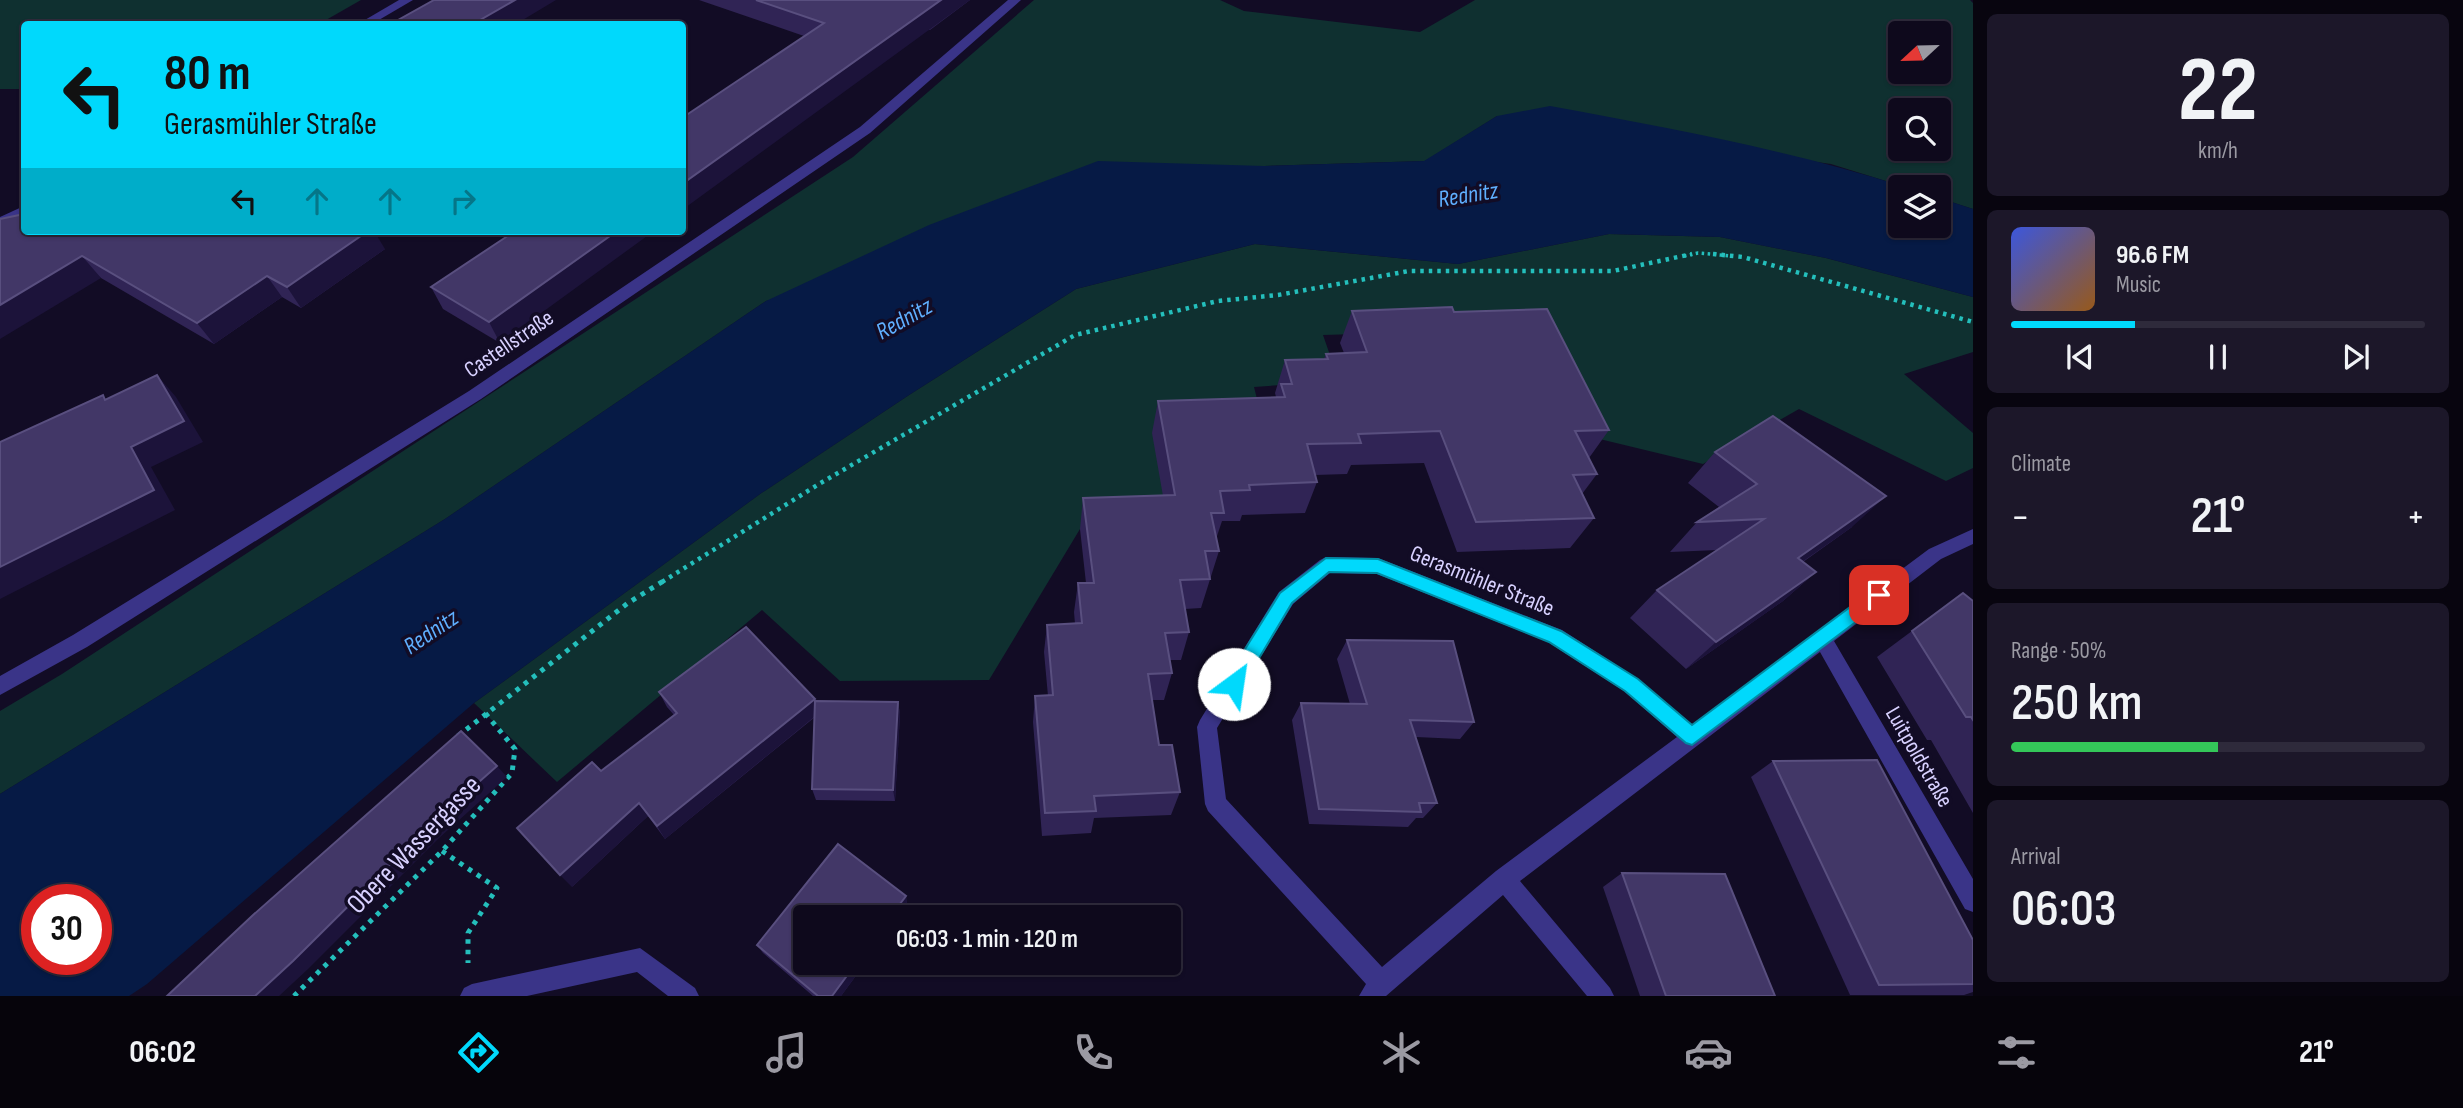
<!DOCTYPE html>
<meta charset="utf-8">
<style>
:root{--surface:#0e091c;--page:#1c1729;--text:#f1f3f6;--muted:#9b9aa3;--line:#2e2a3b;--accent:#00d9fc}
body{margin:0;font-family:"Sofia Sans Condensed",sans-serif;background:var(--page);color:var(--text);height:100vh;display:flex;flex-direction:column;font-size:26px;white-space:nowrap}
*{box-sizing:border-box;margin:0}
p{font-size:23px;color:var(--muted)}
.icon{flex:none;width:38px;height:38px;fill:none;stroke:currentColor;stroke-width:2;stroke-linecap:round;stroke-linejoin:round}
.map{position:relative;flex:1;overflow:hidden}
.sheet{display:flex;flex-direction:column;gap:14px;padding:14px;background:#08050f;width:490px}
.sheet>*{flex:none}
.banner{position:absolute;left:21px;top:21px;width:665px;height:214px;border-radius:7px;box-shadow:0 2px 5px #0004,0 0 0 2px var(--line);background:#00d9fc;color:#111;overflow:hidden}
.needle{width:46px;rotate:248deg}
.controls{position:absolute;left:1888px;top:21px;display:grid;gap:14px}
.controls a{display:grid;place-items:center;width:63px;height:63px;border-radius:7px;background:var(--surface);box-shadow:0 2px 5px #0004,0 0 0 2px var(--line);font-size:35px}
.speed{position:absolute;left:21px;top:884px;display:flex;gap:14px;font-size:35px;font-weight:700;text-align:center}
.speed>*{display:grid;place-content:center;width:91px;height:91px;border-radius:50%;background:var(--surface);box-shadow:0 2px 5px #0004,0 0 0 2px var(--line);line-height:1}
.speed .limit{border:10px solid #d22;background:#fff;color:#111}
.pin{position:absolute;display:grid;place-items:center;width:60px;height:60px;color:#fff;margin:-30px;border-radius:14px;box-shadow:0 4px 10px #0006}
.me{position:absolute;width:77px;margin:-38px;rotate:31deg;stroke-linejoin:round;filter:drop-shadow(0 0 5px #0008)}
.turn{display:flex;align-items:center;gap:24px;height:147px;padding:0 28px;font-size:32px}
.turn .icon{width:91px;height:91px;stroke-width:2.5}
.turn b{display:block;font-size:49px;line-height:60px}
.lanes{display:flex;align-items:center;height:66px;padding:0 28px;background:#0003;justify-content:center;gap:35px;direction:ltr}
.lanes .off{opacity:.35}
.big{font-size:52px;font-weight:600;line-height:1.1}
.sheet .tile{flex:1;display:flex;flex-direction:column;justify-content:center;gap:10px;min-width:0;padding:0 24px;border-radius:10px;background:var(--page)}
.sheet .dial{align-items:center;gap:0}
.dial b{font-size:91px;line-height:1}
.song{display:flex;align-items:center;gap:21px}
.cover{width:84px;height:84px;border-radius:10px;background:linear-gradient(135deg,hsl(230 70% 55%),hsl(30 70% 35%))}
.played{height:7px;border-radius:4px;background:linear-gradient(90deg,var(--accent) 30%,var(--line) 30%)}
.keys{display:flex;justify-content:space-around;direction:ltr}
.heat{display:flex;justify-content:space-between;align-items:center;font-size:38px;direction:ltr}
.charge{height:10px;border-radius:5px;background:linear-gradient(90deg,#34c759 50%,var(--line) 0)}
.trip{position:absolute;left:793px;top:905px;width:388px;height:70px;border-radius:7px;background:var(--surface);box-shadow:0 2px 5px #0004,0 0 0 2px var(--line);font-weight:600;line-height:70px;text-align:center}
.dock{display:flex;height:112px;justify-content:space-around;align-items:center;background:#06040b;color:var(--muted)}
.dock .icon{width:49px;height:49px}
.dock .selected{color:var(--accent)}
.dock b{font-size:32px;color:var(--text)}
main{display:flex;flex:1;min-height:0}
.map>svg:first-child{display:block}
</style>
<main>
<div class="map">
<svg width="1973" height="996" viewBox="0 0 1973 996">
<rect width="100%" height="100%" fill="#120c25"/>
<!-- green -->
<g fill="#0f3030" fill-rule="evenodd">
<path d="M 0,0 L 361,0 L 319,24 L 24,24 L 24,89 L 0,89 Z"/>
<path d="M 1034,0 L 1220,0 L 1244,11 L 1420,32 L 1475,0 L 1970,0 L 1973,3 L 1973,209 L 1939,198 L 1939,187 L 1905,187 L 1831,164 L 1497,116 L 1425,161 L 1265,166 L 766,301 L 445,519 L 0,794 L 0,711 L 62,674 L 853,157 ZM 1900,33 L 1939,33 L 1939,72 L 1900,72 ZM 1900,110 L 1939,110 L 1939,149 L 1900,149 Z"/>
<path d="M 1609,234 L 1720,237 L 1826,258 L 1973,297 L 1973,352 L 1904,374 L 1973,433 L 1973,468 L 1946,481 L 1799,409 L 1703,464 L 1583,435 L 1529,329 L 1323,335 L 1339,381 L 1254,387 L 1263,423 L 1170,537 L 1121,527 L 1080,529 L 989,680 L 840,681 L 762,610 L 557,782 L 474,703 L 760,494 L 909,395 L 1076,289 L 1255,244 L 1458,264 Z"/>
</g>
<!-- water -->
<path fill="#061a45" fill-rule="evenodd" d="M 1550,106 C 1670,128 1789,150 1905,187 L 1900,187 L 1900,226 L 1939,226 L 1939,198 L 1973,209 L 1973,297 L 1826,258 L 1720,237 L 1609,234 L 1458,264 L 1255,244 L 1076,289 L 909,395 L 760,494 L 474,703 L 147,984 L 129,996 L 0,996 L 0,794 L 445,519 L 766,301 L 929,225 L 1098,161 L 1264,166 L 1424,161 L 1497,116 ZM 37,900 L 96,900 L 96,959 L 37,959 Z"/>
<g fill="none" stroke-linecap="round" stroke-linejoin="round">
<!-- path-far2 -->
<path stroke="#24bfbc" stroke-width="3.5" stroke-dasharray="2.5 3.5" stroke-linecap="butt" d="M 1684,256 L 1698,253 L 1732,256"/>
<!-- path-far1 -->
<g stroke="#24bfbc" stroke-width="4.5" stroke-dasharray="3.5 5" stroke-linecap="butt">
<path d="M 1713,254 L 1743,257 L 1973,322"/>
<path d="M 662,582 L 819,484 L 1075,335 L 1218,301 L 1278,295 L 1409,271 L 1613,271 L 1692,254"/>
</g>
<!-- path -->
<g stroke="#24bfbc" stroke-width="5" stroke-dasharray="4.5 6" stroke-linecap="butt">
<path d="M 458,736 L 628,603 L 665,580"/>
<path d="M 442,851 L 497,888 L 468,933 L 468,963"/>
<path d="M 294,996 L 442,851 L 512,773 L 515,749 L 485,713"/>
</g>
<!-- minor -->
<g fill="#3a3488" fill-rule="evenodd">
<path d="M 399,0 L 413,0 L 372,24 L 358,24 Z"/>
<path d="M 1008,0 L 1021,0 L 870,133 L 481,399 L 87,647 L 0,695 L 0,676 L 73,635 L 469,391 L 860,127 Z"/>
<path d="M 24,206 L 24,216 L 0,226 L 0,217 Z"/>
<path d="M 1973,529 L 1973,544 L 1941,559 L 1834,641 L 1973,879 L 1973,912 L 1965,909 L 1820,652 L 1520,881 L 1610,988 L 1614,996 L 1587,996 L 1503,895 L 1386,996 L 1359,996 L 1366,984 L 1208,811 L 1205,804 L 1197,727 L 1200,720 L 1279,592 L 1320,560 L 1326,557 L 1378,558 L 1562,630 L 1638,679 L 1693,725 L 1929,549 ZM 1330,573 L 1377,574 L 1548,642 L 1624,691 L 1677,737 L 1496,871 L 1382,967 L 1226,799 L 1217,728 L 1293,604 Z"/>
<path d="M 640,948 L 695,988 L 699,996 L 668,996 L 637,972 L 527,996 L 460,996 L 464,988 L 472,984 Z"/>
</g>
</g>
<!-- wall -->
<g fill="#302455">
<path d="M 699,0 L 970,0 L 930,30 L 804,36 Z"/>
<path d="M 24,214 L 385,249 L 301,308 L 282,297 L 214,344 L 101,278 Z"/>
<path d="M 515,231 L 500,343 L 443,309 L 431,287 Z"/>
<path d="M 1352,311 L 1454,312 L 1609,430 L 1589,458 L 1597,474 L 1582,494 L 1594,518 L 1570,548 L 1457,552 L 1424,463 L 1351,465 L 1347,474 L 1315,475 L 1317,482 L 1305,513 L 1242,515 L 1240,521 L 1222,521 L 1216,539 L 1219,551 L 1201,608 L 1185,609 L 1189,632 L 1181,660 L 1170,660 L 1172,673 L 1164,700 L 1152,700 L 1159,745 L 1180,792 L 1171,815 L 1094,818 L 1091,833 L 1042,836 L 1033,722 L 1035,696 L 1048,696 L 1044,652 L 1047,625 L 1075,624 L 1074,612 L 1078,583 L 1086,583 L 1080,529 L 1083,498 L 1163,496 L 1152,433 L 1158,401 L 1276,397 L 1275,393 L 1285,360 L 1324,359 L 1326,354 L 1344,353 L 1340,343 Z"/>
<path d="M 1715,452 L 1852,527 L 1803,562 L 1816,572 L 1783,601 L 1686,669 L 1630,618 L 1657,590 L 1718,550 L 1670,552 L 1697,522 L 1719,507 L 1688,483 Z"/>
<path d="M 1963,593 L 1973,601 L 1973,813 L 1931,740 L 1927,740 L 1877,657 Z"/>
<path d="M 1347,640 L 1474,722 L 1460,739 L 1416,737 L 1437,803 L 1423,818 L 1416,818 L 1408,827 L 1309,824 L 1292,720 L 1301,703 L 1350,704 L 1337,659 Z"/>
<path d="M 659,692 L 815,699 L 815,701 L 898,702 L 900,714 L 895,801 L 816,800 L 812,789 L 815,717 L 665,839 L 648,816 L 572,887 L 674,715 L 667,707 Z"/>
<path d="M 1773,761 L 1973,940 L 1973,992 L 1964,995 L 1850,995 L 1751,777 Z"/>
<path d="M 1622,873 L 1775,996 L 1640,996 L 1603,887 Z"/>
<path d="M 906,896 L 907,906 L 805,962 L 866,962 L 841,996 L 813,996 L 763,953 L 757,945 Z"/>
</g>
<!-- shaded-wall -->
<g fill="#1c133a">
<path d="M 515,0 L 556,0 L 516,24 L 473,24 Z"/>
<path d="M 941,0 L 970,0 L 682,210 L 682,184 Z"/>
<path d="M 368,231 L 374,231 L 385,249 L 301,308 L 287,287 Z"/>
<path d="M 617,231 L 654,231 L 500,343 L 489,322 Z"/>
<path d="M 82,256 L 101,278 L 0,339 L 0,305 Z"/>
<path d="M 267,276 L 282,297 L 214,344 L 197,323 Z"/>
<path d="M 157,375 L 176,397 L 203,442 L 151,467 L 175,510 L 0,599 L 0,567 L 131,447 Z"/>
<path d="M 1886,496 L 1852,527 L 1766,587 L 1798,558 Z"/>
<path d="M 1816,572 L 1783,601 L 1686,669 L 1716,642 Z"/>
<path d="M 815,699 L 819,713 L 665,839 L 657,826 Z"/>
<path d="M 898,702 L 900,714 L 895,801 L 893,790 Z"/>
<path d="M 497,766 L 507,777 L 439,838 L 308,969 L 279,996 L 255,996 L 427,828 Z"/>
<path d="M 639,803 L 648,816 L 572,887 L 560,875 Z"/>
<path d="M 906,896 L 907,906 L 899,917 L 890,917 Z"/>
<path d="M 857,962 L 866,962 L 841,996 L 832,996 Z"/>
</g>
<!-- building -->
<g fill="#423767" stroke="#594f7f" stroke-width="2">
<path d="M 434,0 L 515,0 L 473,24 L 391,24 Z"/>
<path d="M 756,0 L 941,0 L 682,184 L 682,118 L 824,23 Z"/>
<path d="M 24,214 L 24,231 L 368,231 L 287,287 L 267,276 L 197,323 L 82,256 L 0,305 L 0,219 Z"/>
<path d="M 515,231 L 617,231 L 489,322 L 431,287 Z"/>
<path d="M 1452,307 L 1454,312 L 1547,309 L 1609,430 L 1575,431 L 1597,474 L 1573,475 L 1594,518 L 1476,522 L 1440,431 L 1358,434 L 1361,443 L 1307,444 L 1317,482 L 1249,485 L 1250,490 L 1220,491 L 1224,513 L 1211,513 L 1219,551 L 1205,551 L 1210,579 L 1180,580 L 1189,632 L 1165,633 L 1172,673 L 1148,674 L 1159,745 L 1172,745 L 1180,792 L 1094,796 L 1096,811 L 1045,813 L 1035,696 L 1053,695 L 1047,625 L 1082,623 L 1078,583 L 1094,583 L 1083,498 L 1175,495 L 1158,401 L 1285,397 L 1281,384 L 1292,384 L 1285,360 L 1328,359 L 1326,354 L 1367,352 L 1352,311 Z"/>
<path d="M 157,375 L 184,421 L 131,447 L 154,490 L 0,567 L 0,442 L 103,395 L 105,400 Z"/>
<path d="M 1773,416 L 1886,496 L 1798,558 L 1816,572 L 1716,642 L 1657,590 L 1764,519 L 1697,522 L 1757,484 L 1715,452 Z"/>
<path d="M 1963,593 L 1973,601 L 1973,720 L 1971,717 L 1966,717 L 1912,631 Z"/>
<path d="M 746,627 L 815,699 L 657,826 L 639,803 L 560,875 L 517,828 L 592,762 L 601,771 L 677,713 L 659,692 Z"/>
<path d="M 1347,640 L 1453,641 L 1474,722 L 1410,720 L 1437,803 L 1419,803 L 1421,812 L 1319,809 L 1301,703 L 1367,704 Z"/>
<path d="M 815,701 L 898,702 L 893,790 L 812,789 Z"/>
<path d="M 461,731 L 497,766 L 427,828 L 293,961 L 255,996 L 167,996 L 252,916 Z"/>
<path d="M 1877,760 L 1973,940 L 1973,984 L 1879,985 L 1773,761 Z"/>
<path d="M 838,844 L 906,896 L 890,917 L 805,917 L 805,962 L 857,962 L 832,996 L 818,996 L 757,945 Z"/>
<path d="M 1622,873 L 1725,874 L 1775,996 L 1666,996 Z"/>
</g>
<!-- route -->
<path fill="#00d9fc" stroke="#008da4" stroke-width="2" d="M 1326,558 L 1378,559 L 1561,631 L 1638,679 L 1692,725 L 1873,590 L 1879,588 L 1885,590 L 1887,595 L 1885,600 L 1692,745 L 1686,743 L 1625,691 L 1549,642 L 1377,573 L 1329,572 L 1292,603 L 1240,690 L 1234,692 L 1227,690 L 1225,684 L 1227,678 L 1280,593 Z"/>
<g text-anchor="middle" dominant-baseline="central" stroke-width="7" stroke-linejoin="round" paint-order="stroke">
<!-- street labels -->
<g font-size="23" fill="#d8d1ff" stroke="#120c25">
<text transform="translate(509 344) rotate(-34)">Castellstraße</text>
<text transform="translate(1482 581) rotate(22)">Gerasmühler Straße</text>
<text transform="translate(1919 757) rotate(60)">Luitpoldstraße</text>
</g>
<!-- water labels -->
<g font-size="24" font-style="italic" fill="#5fafff" stroke="#120c25">
<text transform="translate(1468 195) rotate(-9)">Rednitz</text>
<text transform="translate(904 319) rotate(-29)">Rednitz</text>
<text transform="translate(431 632) rotate(-34)">Rednitz</text>
</g>
<!-- near-street labels -->
<g font-size="28" fill="#d8d1ff" stroke="#120c25">
<text transform="translate(414 845) rotate(-46)">Obere Wassergasse</text>
</g>
</g>
</svg>
<div class="controls">
<a><svg class="needle" viewBox="-14 -14 28 28"><path d="M0-13l5 13h-10z" fill="#e53935"/><path d="M0 13l5-13h-10z" fill="#9b9aa3"/></svg></a>
<a><svg class="icon" aria-label="search" viewBox="0 0 24 24"><circle cx="10" cy="10" r="6"/><path d="M15 15l6 6"/></svg></a>
<a><svg class="icon" aria-label="layers" viewBox="0 0 24 24"><path d="M12 4l9 5-9 5-9-5zM3 14l9 5 9-5"/></svg></a>
</div>
<div class="speed"><div class="limit">30</div></div>
<div class="pin" style="left:1879px;top:595px;background:#d93025"><svg class="icon" aria-label="arrive" viewBox="0 0 24 24"><path d="M6 21V4h12l-3 4 3 4H6"/></svg></div>
<svg class="me" style="left:1234px;top:684px" viewBox="-20 -20 40 40"><circle r="19" fill="#fff"/><path d="M0-13L10 11 0 6-10 11z" fill="#00d9fc"/></svg>
<div class="trip">06:03 · 1 min · 120 m</div>
<div class="banner">
<div class="turn"><svg class="icon" aria-label="left" viewBox="0 0 24 24"><path d="M17 20v-9H6M10 6l-5 5 5 5"/></svg><div><b>80 m</b>Gerasmühler Straße</div></div>
<div class="lanes"><svg class="icon" aria-label="left" viewBox="0 0 24 24"><path d="M17 20v-9H6M10 6l-5 5 5 5"/></svg><svg class="icon off" aria-label="ahead" viewBox="0 0 24 24"><path d="M12 20V5M6 11l6-6 6 6"/></svg><svg class="icon off" aria-label="ahead" viewBox="0 0 24 24"><path d="M12 20V5M6 11l6-6 6 6"/></svg><svg class="icon off" aria-label="right" viewBox="0 0 24 24"><path d="M7 20v-9h11M14 6l5 5-5 5"/></svg></div>
</div>
</div>
<section class="sheet">
<div class="tile dial"><b>22</b><p>km/h</p></div>
<div class="tile">
<div class="song"><i class="cover"></i><div><b>96.6 FM</b><p>Music</p></div></div>
<div class="played"></div>
<div class="keys"><svg class="icon" aria-label="previous" viewBox="0 0 24 24"><path d="M18 5L8 12l10 7zM5 5v14"/></svg><svg class="icon" aria-label="pause" viewBox="0 0 24 24"><path d="M8 5v14M16 5v14"/></svg><svg class="icon" aria-label="next" viewBox="0 0 24 24"><path d="M6 5l10 7-10 7zM19 5v14"/></svg></div>
</div>
<div class="tile"><p>Climate</p>
<div class="heat"><a>−</a><b class="big">21°</b><a>+</a></div>
</div>
<div class="tile"><p>Range · 50%</p><b class="big">250 km</b><div class="charge"></div></div>
<div class="tile"><p>Arrival</p><b class="big">06:03</b></div>
</section>
</main>
<nav class="dock">
<b>06:02</b>
<svg class="icon selected" aria-label="directions" viewBox="0 0 24 24"><path d="M12 3l9 9-9 9-9-9zM9 14v-3h6M13 9l2 2-2 2"/></svg>
<svg class="icon" aria-label="music" viewBox="0 0 24 24"><path d="M9 18V5l10-2v13"/><circle cx="6" cy="18" r="3"/><circle cx="16" cy="16" r="3"/></svg>
<svg class="icon" aria-label="phone" viewBox="0 0 24 24"><path d="M5 4h4l2 5-3 2q2 4 5 5l2-3 5 2v4C11 20 4 13 5 4z"/></svg>
<svg class="icon" aria-label="climate" viewBox="0 0 24 24"><path d="M12 3v18M4 7l16 10M4 17L20 7"/></svg>
<svg class="icon" aria-label="car" viewBox="0 0 24 24"><path d="M5 17H2v-5l4-1 3-4h7l3 4 3 1v5h-3M9 17h6M6 11h13"/><circle cx="7" cy="17" r="2"/><circle cx="17" cy="17" r="2"/></svg>
<svg class="icon" aria-label="filters" viewBox="0 0 24 24"><path d="M4 7h16M4 17h16"/><circle cx="9" cy="7" r="2"/><circle cx="15" cy="17" r="2"/></svg>
<b>21°</b>
</nav>
